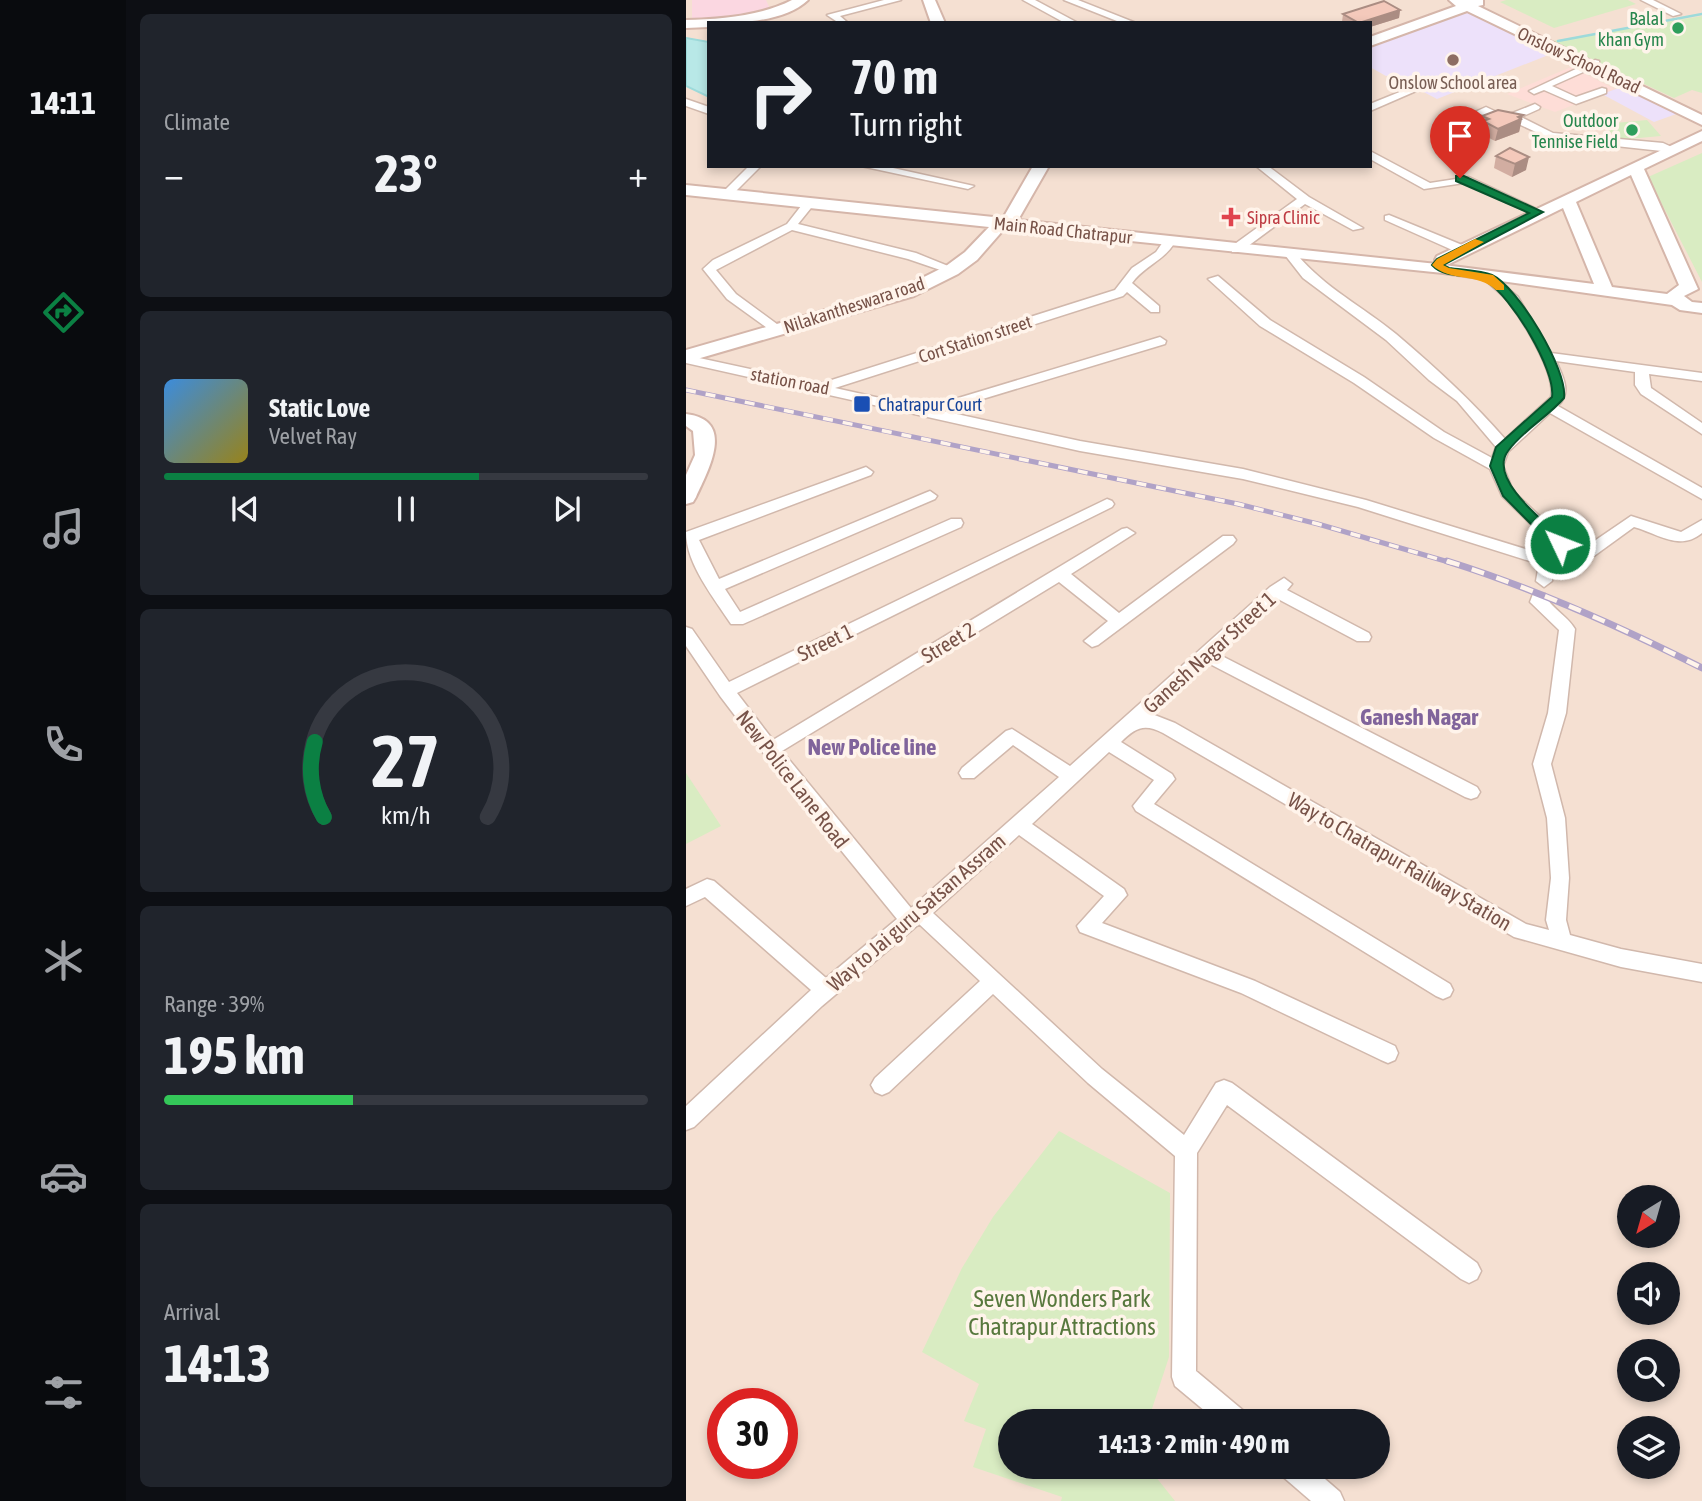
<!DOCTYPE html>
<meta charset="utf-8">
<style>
:root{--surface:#171b24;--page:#20242c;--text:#f1f3f6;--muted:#9ea1a6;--line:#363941;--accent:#0b8043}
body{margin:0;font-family:"Asap Condensed",sans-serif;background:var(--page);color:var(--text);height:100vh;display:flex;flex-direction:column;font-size:26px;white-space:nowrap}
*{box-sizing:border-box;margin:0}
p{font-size:23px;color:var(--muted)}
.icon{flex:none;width:38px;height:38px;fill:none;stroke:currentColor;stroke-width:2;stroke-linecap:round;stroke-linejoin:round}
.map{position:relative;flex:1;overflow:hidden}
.drawer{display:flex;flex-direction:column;gap:14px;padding:14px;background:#0d0f14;width:560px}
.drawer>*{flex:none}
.top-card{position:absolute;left:21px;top:21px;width:665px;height:147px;border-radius:0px;box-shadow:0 4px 10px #0003;background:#171b24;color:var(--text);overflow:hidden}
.needle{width:46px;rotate:217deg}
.tools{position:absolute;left:931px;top:1185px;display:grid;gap:14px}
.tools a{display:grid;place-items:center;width:63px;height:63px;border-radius:50%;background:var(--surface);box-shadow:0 4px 10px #0003;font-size:35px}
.speed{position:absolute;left:21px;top:1388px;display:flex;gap:14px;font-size:35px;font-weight:700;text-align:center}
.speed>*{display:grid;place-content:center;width:91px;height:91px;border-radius:50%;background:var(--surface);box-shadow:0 4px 10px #0003;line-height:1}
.speed .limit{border:10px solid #d22;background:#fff;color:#111}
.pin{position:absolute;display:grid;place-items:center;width:60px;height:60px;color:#fff;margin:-72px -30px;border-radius:50% 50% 50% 0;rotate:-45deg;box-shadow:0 0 7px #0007}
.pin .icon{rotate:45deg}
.me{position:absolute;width:77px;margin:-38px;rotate:313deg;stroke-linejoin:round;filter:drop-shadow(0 0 5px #0008)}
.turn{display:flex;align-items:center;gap:24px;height:147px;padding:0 28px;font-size:32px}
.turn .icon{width:91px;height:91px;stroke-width:2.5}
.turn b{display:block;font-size:49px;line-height:60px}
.big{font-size:52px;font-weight:700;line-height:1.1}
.drawer .card{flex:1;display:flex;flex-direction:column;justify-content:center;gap:10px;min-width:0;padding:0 24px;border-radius:10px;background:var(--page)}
.drawer .dial{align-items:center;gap:0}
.dial svg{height:182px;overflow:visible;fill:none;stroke:var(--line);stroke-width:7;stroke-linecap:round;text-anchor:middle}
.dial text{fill:var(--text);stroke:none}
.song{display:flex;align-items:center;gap:21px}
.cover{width:84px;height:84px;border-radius:10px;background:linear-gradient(135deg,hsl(210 70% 55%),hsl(50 70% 35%))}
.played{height:7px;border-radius:4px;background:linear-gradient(90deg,var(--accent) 65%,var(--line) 65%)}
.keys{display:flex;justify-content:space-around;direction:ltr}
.heat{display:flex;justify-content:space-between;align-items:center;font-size:38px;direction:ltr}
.charge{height:10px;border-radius:5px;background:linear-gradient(90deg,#34c759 39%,var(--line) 0)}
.trip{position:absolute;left:312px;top:1409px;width:392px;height:70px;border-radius:35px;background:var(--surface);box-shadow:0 4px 10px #0003;font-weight:700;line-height:70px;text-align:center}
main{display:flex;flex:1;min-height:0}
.menu{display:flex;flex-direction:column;width:126px;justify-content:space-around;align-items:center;background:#090b0e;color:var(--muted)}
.menu .icon{width:49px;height:49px}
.menu .current{color:var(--accent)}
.menu b{font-size:32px;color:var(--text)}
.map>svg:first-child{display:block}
</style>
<main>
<nav class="menu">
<b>14:11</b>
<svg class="icon current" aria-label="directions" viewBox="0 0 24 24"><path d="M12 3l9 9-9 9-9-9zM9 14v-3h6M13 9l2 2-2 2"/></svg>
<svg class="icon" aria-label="music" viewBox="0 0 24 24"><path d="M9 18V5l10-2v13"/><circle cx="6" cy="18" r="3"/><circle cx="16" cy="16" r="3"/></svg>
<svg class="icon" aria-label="phone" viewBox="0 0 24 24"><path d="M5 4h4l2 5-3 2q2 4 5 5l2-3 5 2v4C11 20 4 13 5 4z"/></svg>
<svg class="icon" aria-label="climate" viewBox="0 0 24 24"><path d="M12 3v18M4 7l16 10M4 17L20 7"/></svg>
<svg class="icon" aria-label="car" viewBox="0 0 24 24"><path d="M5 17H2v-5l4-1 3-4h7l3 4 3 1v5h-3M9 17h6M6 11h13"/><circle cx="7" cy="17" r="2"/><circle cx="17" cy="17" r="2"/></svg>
<svg class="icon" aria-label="filters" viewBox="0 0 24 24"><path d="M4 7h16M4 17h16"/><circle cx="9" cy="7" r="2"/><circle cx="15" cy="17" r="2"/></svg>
</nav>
<section class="drawer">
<div class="card"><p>Climate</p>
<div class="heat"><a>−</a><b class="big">23°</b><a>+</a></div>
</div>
<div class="card">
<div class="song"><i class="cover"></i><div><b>Static Love</b><p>Velvet Ray</p></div></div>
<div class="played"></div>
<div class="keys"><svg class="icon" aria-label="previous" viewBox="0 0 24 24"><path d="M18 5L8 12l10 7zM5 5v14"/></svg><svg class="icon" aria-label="pause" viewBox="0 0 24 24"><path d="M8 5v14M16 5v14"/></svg><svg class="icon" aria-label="next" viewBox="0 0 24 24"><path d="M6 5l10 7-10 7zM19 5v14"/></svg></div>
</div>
<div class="card dial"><svg viewBox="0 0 100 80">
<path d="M14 69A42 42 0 1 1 86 69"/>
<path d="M14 69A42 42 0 0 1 10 36" stroke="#0b8043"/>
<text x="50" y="56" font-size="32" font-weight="700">27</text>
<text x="50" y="72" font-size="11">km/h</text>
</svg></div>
<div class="card"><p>Range · 39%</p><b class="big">195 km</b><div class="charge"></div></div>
<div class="card"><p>Arrival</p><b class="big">14:13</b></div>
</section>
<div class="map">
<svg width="1016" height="1501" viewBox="0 0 1016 1501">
<rect width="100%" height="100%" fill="#fdf0e4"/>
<!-- residential -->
<path fill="#f5e0d2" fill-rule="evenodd" d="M 0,0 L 1016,0 L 1016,1501 L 0,1501 ZM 23,23 L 684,23 L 684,166 L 23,166 ZM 943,1197 L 982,1197 L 982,1236 L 943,1236 ZM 943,1274 L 982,1274 L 982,1312 L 943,1312 ZM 943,1351 L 982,1351 L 982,1390 L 943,1390 ZM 37,1404 L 96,1404 L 96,1463 L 37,1463 ZM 324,1421 L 691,1421 L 691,1466 L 324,1466 ZM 943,1428 L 982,1428 L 982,1466 L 943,1466 Z"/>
<!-- commercial -->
<path fill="#feddd7" d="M 885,67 L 929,89 L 869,112 L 821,94 Z"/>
<!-- education -->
<g fill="#ede1fa">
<path d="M 787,12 L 870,52 L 751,99 L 705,75 L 700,76 L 684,67 L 684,45 L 761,17 Z"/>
<path d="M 941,85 L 993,113 L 968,122 L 916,94 Z"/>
</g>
<!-- medical -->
<path fill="#fbd7e1" d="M 6,0 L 80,0 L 84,9 L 49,17 L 6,19 Z"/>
<!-- green -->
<g fill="#d9ecc2">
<path d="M 820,0 L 942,0 L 950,4 L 868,28 L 814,2 Z"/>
<path d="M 1016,16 L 1016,93 L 1006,90 L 988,98 L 866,41 Z"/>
<path d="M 961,120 L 975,136 L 931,140 L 918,124 Z"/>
<path d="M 1016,153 L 1016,282 L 962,177 Z"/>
<path d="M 0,773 L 35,826 L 0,844 Z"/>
<path d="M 373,1131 L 484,1193 L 483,1357 L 462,1421 L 324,1421 L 324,1466 L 462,1467 L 489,1501 L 375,1501 L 376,1497 L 287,1467 L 300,1429 L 278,1421 L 293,1384 L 236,1352 L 276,1268 L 307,1217 Z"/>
</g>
<!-- water -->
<path fill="#b8e8e7" stroke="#9ddada" stroke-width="2" d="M 0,38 L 23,42 L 23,97 L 0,86 Z"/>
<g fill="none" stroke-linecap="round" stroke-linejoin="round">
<!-- stream -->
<path stroke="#9ddada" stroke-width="2.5" d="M 872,41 L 1016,14"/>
<!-- street casing -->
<g stroke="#d1b8ac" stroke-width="3">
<g id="street">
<path d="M 198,0 L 215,0 L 154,16 L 162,23 L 153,23 L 141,15 Z"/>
<path d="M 337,0 L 349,0 L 392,23 L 379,23 Z"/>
<path d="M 378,0 L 392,0 L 450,23 L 436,23 Z"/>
<path d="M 955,0 L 967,0 L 995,14 L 987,16 Z"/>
<path d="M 909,60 L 913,61 L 913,65 L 866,86 L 890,97 L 916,88 L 920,89 L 920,93 L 890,104 L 858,90 L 848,94 L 843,91 Z"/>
<path d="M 721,89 L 730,91 L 684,111 L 684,104 Z"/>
<path d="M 0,99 L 23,107 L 23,114 L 0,106 Z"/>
<path d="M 849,104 L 854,107 L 853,109 L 835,117 L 867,133 L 977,143 L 990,149 L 985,152 L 865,139 L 826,121 L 819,123 L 789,112 L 800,107 L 819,116 Z"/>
<path d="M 684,151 L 744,183 L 783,177 L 857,212 L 847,214 L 778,183 L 738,189 L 684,159 Z"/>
<path d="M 63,166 L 75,166 L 45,196 L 37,196 L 37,192 Z"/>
<path d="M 175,166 L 198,166 L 288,186 L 282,189 Z"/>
<path d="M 570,166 L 582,166 L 623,197 L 677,228 L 667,230 L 619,204 L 554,252 L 546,252 L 546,246 L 611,199 Z"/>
<path d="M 123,200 L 129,203 L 112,224 L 230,253 L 272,270 L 266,274 L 222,259 L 106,230 L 30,270 L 50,294 L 99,330 L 93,334 L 88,333 L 41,299 L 17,269 L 27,260 L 101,224 L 119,201 Z"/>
<path d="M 703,215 L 781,247 L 783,250 L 773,253 L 699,220 L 699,216 Z"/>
<path d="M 479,239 L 489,242 C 478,261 458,266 446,283 L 473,306 L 473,312 L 465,312 L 441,292 L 437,296 L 149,388 L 239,408 L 474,337 L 480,341 L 479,344 L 257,411 L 394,441 L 557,469 L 680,500 L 859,555 L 866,545 L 816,496 L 804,469 L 748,438 L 668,383 L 574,326 L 522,279 L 532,276 L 584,320 L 678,377 L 758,432 L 806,458 L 810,447 L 771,401 L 743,380 L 700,340 L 617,278 L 599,255 L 609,252 C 637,287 676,306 710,334 C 749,367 786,401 819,439 L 865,397 C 870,374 838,323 824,304 C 817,294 805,287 797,277 L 803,273 L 832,297 L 865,353 L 1016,373 L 1016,381 L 963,374 L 965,388 L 1016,423 L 1016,434 L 955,394 L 949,385 L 949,372 L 870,361 C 877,377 886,392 872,406 L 1016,488 L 1016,499 L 864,413 L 822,452 L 817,466 L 827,491 L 879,540 L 901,546 L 945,516 L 995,532 L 1016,520 L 1016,533 C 993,552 971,533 948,527 L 908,556 L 903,557 L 878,550 L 868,566 L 866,581 L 858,587 L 850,581 L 853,564 L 672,507 L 557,479 L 394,451 L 0,363 L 0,357 L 4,356 L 133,384 L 429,290 L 446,268 L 470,252 Z"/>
<path d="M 180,467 L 187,472 L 185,475 L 13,540 L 33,579 L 239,493 L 244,491 L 251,496 L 249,499 L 39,589 L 54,612 L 265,519 L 275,519 L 277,523 L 275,527 L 57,624 L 45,624 C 28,598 0,564 0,532 Z"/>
<path d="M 421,499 L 426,501 L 428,504 L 426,507 L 51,693 L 87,740 L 436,529 L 441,528 L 449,533 L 385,574 L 433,613 L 537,536 L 547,536 L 550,540 L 547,544 L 412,645 L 406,647 L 398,641 L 422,621 L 373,582 L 96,751 L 225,908 L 373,777 L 327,745 L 288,778 L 276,778 L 273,773 L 276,768 L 320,731 L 326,729 L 384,766 L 584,587 L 598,578 L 606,584 L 601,590 L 683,633 L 685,637 L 683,641 L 671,641 L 592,599 L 532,654 L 791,787 L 794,792 L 791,797 L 785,799 L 779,797 L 522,663 L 466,714 L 489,723 L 840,924 L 863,930 L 860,920 L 865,878 L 861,818 L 847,764 L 862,713 L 873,630 L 844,602 L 847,594 L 859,594 C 864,608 881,615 889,629 L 880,713 L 865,764 L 879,818 L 883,878 L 880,920 L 884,935 L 935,949 L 1016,964 L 1016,982 L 935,967 L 828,937 L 477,733 C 458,723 449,728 435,742 L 486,774 L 489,779 L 468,804 L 764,984 L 767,990 L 764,996 L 757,999 L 750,996 L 450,811 L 447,806 L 468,780 L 423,752 L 346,824 L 438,889 L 441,895 L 416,923 L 569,981 L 709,1046 L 712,1053 L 709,1060 L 702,1063 L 695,1060 L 555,993 L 394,932 L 391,926 L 418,896 L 333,835 L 247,913 L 416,1069 L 498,1135 L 530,1083 L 538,1080 L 546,1083 L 791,1263 L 795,1271 L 791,1279 L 783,1283 L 775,1279 L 541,1105 L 511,1153 L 510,1371 L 559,1412 L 562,1421 L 531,1421 L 489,1386 L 486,1377 L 489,1156 L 402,1083 L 307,994 L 203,1092 L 196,1095 L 189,1092 L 185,1085 L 189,1078 L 294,981 L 233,924 L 136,1006 L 8,1127 L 0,1130 L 0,1106 L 125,990 L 19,897 L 0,906 L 0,889 L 21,879 L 28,881 L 140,978 L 211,919 L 101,784 L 34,696 L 0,646 L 0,627 L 6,629 L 43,682 Z"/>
<path d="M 592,1466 L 624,1466 L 654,1492 L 658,1501 L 625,1501 L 595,1475 Z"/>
</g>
</g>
<!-- secondary casing -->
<g stroke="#d5b6aa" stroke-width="4">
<g id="secondary">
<path d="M 106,0 L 122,0 C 99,22 54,23 23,23 L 23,27 L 0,28 L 0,20 C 35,19 75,16 106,0 Z"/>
<path d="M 237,0 L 249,0 L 259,23 L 245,23 Z"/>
<path d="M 763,0 L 797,0 L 797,5 L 792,6 L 1016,115 L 1016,125 L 781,11 L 684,46 L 684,37 L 770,6 Z"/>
<path d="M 1016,131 L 1016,141 L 958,169 L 1012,289 L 998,296 L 1006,302 L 1016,303 L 1016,313 L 994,310 L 986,305 L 757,273 L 319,228 L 291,260 L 272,274 L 228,296 L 11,359 L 0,360 L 0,350 L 216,288 L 260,266 L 279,252 L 303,227 L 0,195 L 0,185 L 317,218 L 347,166 L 363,166 L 332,220 L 751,264 L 749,260 L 751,256 ZM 945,175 L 993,285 L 981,294 L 926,287 L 890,202 ZM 877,208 L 908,284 L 758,265 L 763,264 Z"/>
<path d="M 0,414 C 50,420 23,469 10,497 L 7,502 L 0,504 L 0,475 L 9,455 L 7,431 L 0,426 Z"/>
</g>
</g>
<!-- street -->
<use href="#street" fill="#fff" fill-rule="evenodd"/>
<!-- secondary -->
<use href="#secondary" fill="#fff" fill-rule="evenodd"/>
<!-- rail-far1 casing -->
<g stroke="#b0a2c7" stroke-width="5">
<path id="rail-far1" d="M 0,390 L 552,504 L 632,524 L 766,563"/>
</g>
<!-- rail casing -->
<g stroke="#b0a2c7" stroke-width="7">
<path id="rail" d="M 761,561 C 850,589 933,626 1016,668"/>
</g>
<!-- rail-far1 -->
<use href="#rail-far1" stroke="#fff4eb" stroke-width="3.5" stroke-dasharray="10" stroke-linecap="butt"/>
<!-- rail -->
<use href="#rail" stroke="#fff4eb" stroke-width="4.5" stroke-dasharray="13" stroke-linecap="butt"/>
</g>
<!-- wall -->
<g fill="#d2ada1">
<path d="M 714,10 L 713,18 L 684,27 L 684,23 L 656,22 L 657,14 Z"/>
<path d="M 796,116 L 834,128 L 833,132 L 809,141 L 795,134 L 796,129 L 794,128 Z"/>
<path d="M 810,156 L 840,170 L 826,177 L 808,168 Z"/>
</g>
<!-- shaded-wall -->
<g fill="#ab8d83">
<path d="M 714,10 L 713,18 L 684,27 L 684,23 L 673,23 Z"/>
<path d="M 837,115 L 833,132 L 809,141 L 812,129 Z"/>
<path d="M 843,157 L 840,170 L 826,177 L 829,164 Z"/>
</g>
<!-- building -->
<g fill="#f4c9bb" stroke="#ab8d83" stroke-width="2">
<path d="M 698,1 L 714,10 L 673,23 L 657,14 Z"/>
<path d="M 812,110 L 837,115 L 832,117 L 835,119 L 812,129 L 797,121 L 803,119 L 796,116 Z"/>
<path d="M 824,148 L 843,157 L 829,164 L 810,156 Z"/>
</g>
<!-- route -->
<path fill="#0b8043" stroke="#07532c" stroke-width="2" d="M 770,176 L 778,176 L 857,212 L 757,265 L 763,268 C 776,270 795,270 806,275 C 832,287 882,370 878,398 C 862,417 837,430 822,451 C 801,479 861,524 879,541 L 879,548 L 869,548 L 817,496 L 804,466 L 810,447 L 866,397 C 870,370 825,296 801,282 C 785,271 761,281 746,265 L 751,259 L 843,213 L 770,181 Z"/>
<!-- slow -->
<path fill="#f59e0b" d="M 789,239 L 798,242 L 757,265 L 763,268 L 807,275 L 818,285 L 818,290 L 810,290 C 792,273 764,282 746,265 L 751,259 Z"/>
<!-- markers -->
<g fill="#2e9e5b" stroke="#fff4eb" stroke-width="2.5">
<circle cx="992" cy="28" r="7"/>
<circle cx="946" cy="130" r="7"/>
</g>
<circle fill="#8d6e63" stroke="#fff4eb" stroke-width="2.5" cx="767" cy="60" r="7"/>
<path fill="#e0444e" stroke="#fff4eb" stroke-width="2.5" d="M541.5 206.5h7v7h7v7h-7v7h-7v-7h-7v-7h7z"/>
<rect fill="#1a4fb4" stroke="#fff4eb" stroke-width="2.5" x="167" y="395" width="18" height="18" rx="3.5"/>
<g text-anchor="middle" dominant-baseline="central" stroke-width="7" stroke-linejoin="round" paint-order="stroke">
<!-- far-leisure labels -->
<g font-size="18" fill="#27864d" stroke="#fff4eb" text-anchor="end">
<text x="978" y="18">Balal<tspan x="978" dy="21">khan Gym</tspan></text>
<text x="932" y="120">Outdoor<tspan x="932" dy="21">Tennise Field</tspan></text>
</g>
<!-- far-street labels -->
<g font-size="18" fill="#775248" stroke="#fff4eb">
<text transform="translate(893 60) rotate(25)">Onslow School Road</text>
<text transform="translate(377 230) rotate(6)">Main Road Chatrapur</text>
<text transform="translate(168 305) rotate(-18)">Nilakantheswara road</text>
<text transform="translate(289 339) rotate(-18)">Cort Station street</text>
<text transform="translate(104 381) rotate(11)">station road</text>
</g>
<!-- far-education labels -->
<g font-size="18" fill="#785e54" stroke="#fff4eb">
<text x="767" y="82">Onslow School area</text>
</g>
<!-- far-health labels -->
<g font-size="18" fill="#be3a42" stroke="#fff4eb" text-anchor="start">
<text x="561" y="217">Sipra Clinic</text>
</g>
<!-- far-transit labels -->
<g font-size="18" fill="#164399" stroke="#fff4eb" text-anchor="start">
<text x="192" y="404">Chatrapur Court</text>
</g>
<!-- street labels -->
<g font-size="21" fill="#775248" stroke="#fff4eb">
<text transform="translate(139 642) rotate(-26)">Street 1</text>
<text transform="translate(262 642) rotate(-31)">Street 2</text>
<text transform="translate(523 652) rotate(-42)">Ganesh Nagar Street 1</text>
<text transform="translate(107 779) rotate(52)">New Police Lane Road</text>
<text transform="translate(714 861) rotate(30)">Way to Chatrapur Railway Station</text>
<text transform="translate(230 912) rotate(-41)">Way to Jai guru Satsan Assram</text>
</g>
<!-- neighbourhood labels -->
<g font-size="23" font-weight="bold" fill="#80649b" stroke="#fff4eb">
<text x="733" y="717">Ganesh Nagar</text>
<text x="186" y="747">New Police line</text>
</g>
<!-- near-park labels -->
<g font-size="24" fill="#57783d" stroke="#fff4eb">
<text x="376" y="1298">Seven Wonders Park<tspan x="376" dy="28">Chatrapur Attractions</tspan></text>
</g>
</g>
</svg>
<div class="tools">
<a><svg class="needle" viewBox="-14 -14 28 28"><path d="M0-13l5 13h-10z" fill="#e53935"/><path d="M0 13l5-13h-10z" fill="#9ea1a6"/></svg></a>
<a><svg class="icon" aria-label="sound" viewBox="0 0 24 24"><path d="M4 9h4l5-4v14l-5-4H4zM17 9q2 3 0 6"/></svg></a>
<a><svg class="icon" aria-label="search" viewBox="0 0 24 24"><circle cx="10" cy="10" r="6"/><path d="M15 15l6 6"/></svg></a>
<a><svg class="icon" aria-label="layers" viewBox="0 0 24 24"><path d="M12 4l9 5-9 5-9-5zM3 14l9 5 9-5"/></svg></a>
</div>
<div class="speed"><div class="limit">30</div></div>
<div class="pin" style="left:774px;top:178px;background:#d93025"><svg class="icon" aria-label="arrive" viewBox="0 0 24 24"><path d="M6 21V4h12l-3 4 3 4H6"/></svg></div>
<svg class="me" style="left:874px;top:544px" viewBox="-20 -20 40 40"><circle r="17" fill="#0b8043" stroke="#fff" stroke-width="3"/><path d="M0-11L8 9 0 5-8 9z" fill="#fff"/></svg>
<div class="trip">14:13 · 2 min · 490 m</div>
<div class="top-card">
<div class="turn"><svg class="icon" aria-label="right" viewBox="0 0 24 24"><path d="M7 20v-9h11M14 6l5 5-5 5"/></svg><div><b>70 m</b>Turn right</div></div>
</div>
</div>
</main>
